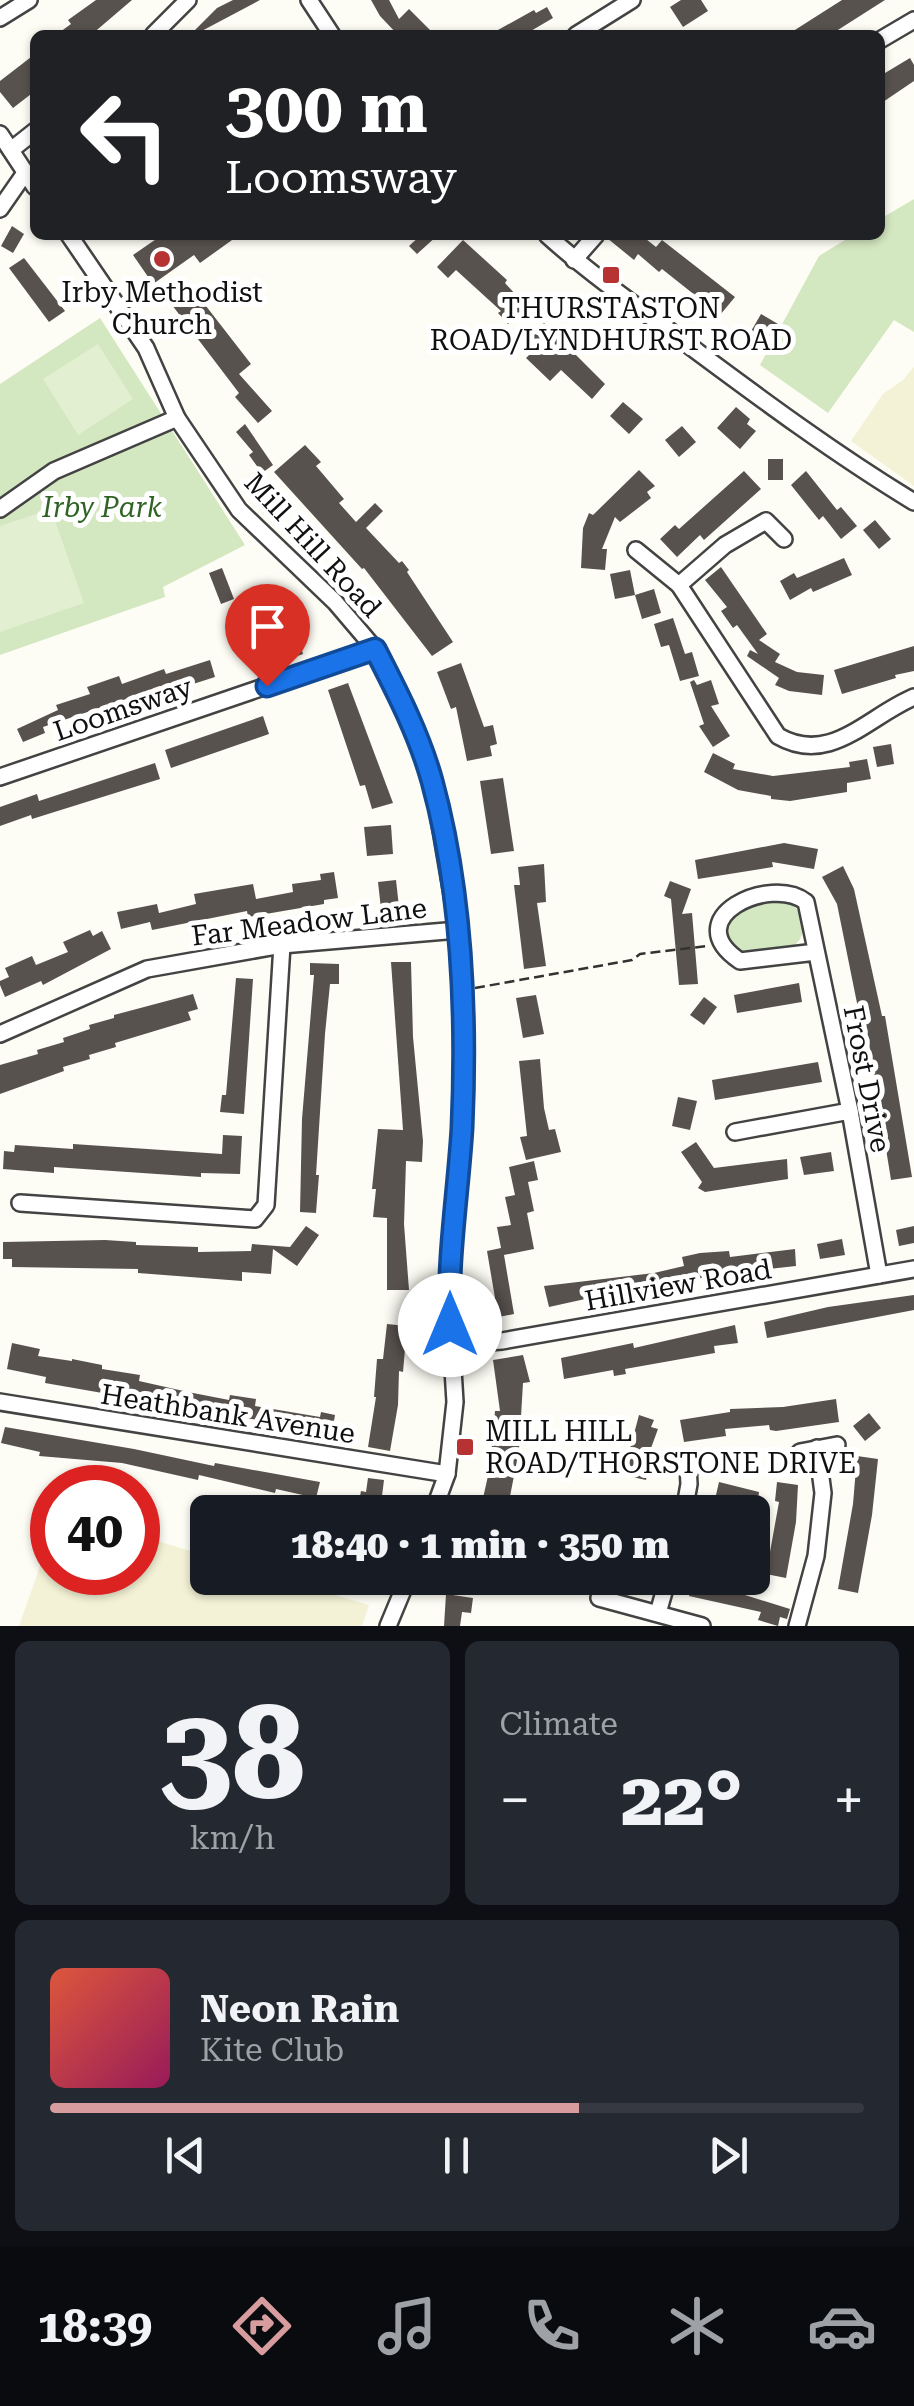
<!DOCTYPE html>
<meta charset="utf-8">
<style>
:root{--surface:#171b24;--page:#242831;--text:#f1f3f6;--muted:#9ea1a6;--line:#363941;--accent:#d79c9e}
body{margin:0;font-family:"Roboto Serif",serif;background:var(--page);color:var(--text);height:100vh;display:flex;flex-direction:column;font-size:38px;white-space:nowrap}
*{box-sizing:border-box;margin:0}
p{font-size:32px;color:var(--muted)}
.icon{flex:none;width:55px;height:55px;fill:none;stroke:currentColor;stroke-width:2;stroke-linecap:round;stroke-linejoin:round}
.map{position:relative;height:1626px;overflow:hidden}
.side{display:flex;flex-direction:column;gap:15px;padding:15px;background:#0d0f14;flex:1}
.side>*{flex:none}
.top-card{position:absolute;left:30px;top:30px;width:855px;height:210px;border-radius:15px;box-shadow:0 2px 8px #0004;background:#202124;color:#fff;overflow:hidden}
.speed{position:absolute;left:30px;top:1465px;display:flex;gap:20px;font-size:50px;font-weight:700;text-align:center}
.speed>*{display:grid;place-content:center;width:130px;height:130px;border-radius:50%;background:var(--surface);box-shadow:0 2px 8px #0004;line-height:1}
.speed .limit{border:15px solid #d22;background:#fff;color:#111}
.pin{position:absolute;display:grid;place-items:center;width:85px;height:85px;color:#fff;margin:-102px -42px;border-radius:50% 50% 50% 0;rotate:-45deg;box-shadow:0 0 10px #0007}
.pin .icon{rotate:45deg}
.me{position:absolute;width:110px;margin:-55px;rotate:0deg;stroke-linejoin:round;filter:drop-shadow(0 0 8px #0008)}
.turn{display:flex;align-items:center;gap:35px;height:210px;padding:0 30px;font-size:45px}
.turn .icon{width:130px;height:130px;stroke-width:2.5}
.turn b{display:block;font-size:70px;line-height:85px}
.big{font-size:75px;font-weight:800;line-height:1.1}
.side .widget{flex:1;display:flex;flex-direction:column;justify-content:center;gap:15px;min-width:0;padding:0 35px;border-radius:15px;background:var(--page)}
.side .dial{align-items:center;gap:0}
.dial b{font-size:130px;line-height:1}
.song{display:flex;align-items:center;gap:30px}
.cover{width:120px;height:120px;border-radius:15px;background:linear-gradient(135deg,hsl(10 70% 55%),hsl(330 70% 35%))}
.played{height:10px;border-radius:5px;background:linear-gradient(90deg,var(--accent) 65%,var(--line) 65%)}
.keys{display:flex;justify-content:space-around;direction:ltr}
.heat{display:flex;justify-content:space-between;align-items:center;font-size:55px;direction:ltr}
.side .tiles{flex:1;display:grid;gap:15px;grid-template-columns:1fr 1fr}
.widget:last-child{grid-column:span 2}
.trip{position:absolute;left:190px;top:1495px;width:580px;height:100px;border-radius:15px;background:var(--surface);box-shadow:0 2px 8px #0004;font-weight:800;line-height:100px;text-align:center}
.tabs{display:flex;height:160px;justify-content:space-around;align-items:center;background:#090b0e;color:var(--muted)}
.tabs .icon{width:70px;height:70px}
.tabs .on{color:var(--accent)}
.tabs b{font-size:45px;color:var(--text)}
.map>svg:first-child{display:block}
</style>
<div class="map">
<svg width="914" height="1626" viewBox="0 0 914 1626">
<rect width="100%" height="100%" fill="#fefdf5"/>
<!-- farmland -->
<g fill="#f3f2d6">
<path d="M 914,367 L 914,486 L 851,441 L 883,394 L 903,380 Z"/>
<path d="M 52,1532 L 52,1572 L 138,1572 L 138,1535 L 207,1556 L 208,1578 L 277,1578 L 369,1605 L 362,1626 L 19,1626 Z"/>
</g>
<!-- green -->
<g fill="#d3e7c0">
<path d="M 914,199 L 914,332 L 894,320 L 828,413 L 760,365 L 819,256 L 853,235 L 880,235 L 880,219 Z"/>
<path d="M 100,318 L 245,545 L 163,587 L 165,597 L 0,655 L 0,384 Z"/>
<path d="M 783,901 C 803,905 810,930 796,944 C 782,958 743,957 729,944 L 727,920 L 740,908 Z"/>
</g>
<!-- pitch -->
<g fill="#e3efd1">
<path d="M 98,344 L 133,399 L 78,435 L 43,379 Z"/>
<path d="M 51,509 L 84,603 L 0,632 L 0,526 Z"/>
</g>
<!-- building -->
<g fill="#58524e">
<path d="M 96,0 L 132,0 L 91,35 L 56,35 L 71,24 L 68,20 Z"/>
<path d="M 233,0 L 260,0 L 196,34 L 194,31 L 217,8 Z"/>
<path d="M 371,0 L 389,0 L 399,19 L 409,9 L 435,35 L 398,35 L 380,16 Z"/>
<path d="M 681,0 L 701,0 L 708,11 L 683,27 L 670,7 Z"/>
<path d="M 842,0 L 885,0 L 830,35 L 787,35 Z"/>
<path d="M 547,7 L 553,18 L 524,35 L 489,35 L 534,10 L 536,13 Z"/>
<path d="M 35,54 L 35,91 L 13,108 L 0,92 L 0,81 Z"/>
<path d="M 910,58 L 914,65 L 914,81 L 880,104 L 880,76 Z"/>
<path d="M 12,226 L 24,234 L 13,253 L 1,246 Z"/>
<path d="M 162,235 L 239,235 L 200,263 L 194,255 L 153,284 L 133,255 Z"/>
<path d="M 421,235 L 438,235 L 417,254 L 409,246 Z"/>
<path d="M 607,235 L 641,235 L 656,247 L 662,240 L 735,297 L 720,315 L 662,269 L 659,272 L 638,254 L 634,260 L 607,238 Z"/>
<path d="M 463,240 L 507,280 L 505,283 L 527,307 L 508,324 L 498,313 L 501,311 L 456,270 L 448,278 L 437,267 Z"/>
<path d="M 24,258 L 65,311 L 49,322 L 9,268 Z"/>
<path d="M 192,288 L 251,364 L 239,374 L 272,411 L 258,423 L 235,397 L 239,393 L 172,305 Z"/>
<path d="M 761,314 L 778,324 L 768,343 L 750,333 Z"/>
<path d="M 544,323 L 605,384 L 592,399 L 561,370 L 550,381 L 526,358 L 540,344 L 532,336 Z"/>
<path d="M 623,402 L 643,419 L 629,434 L 610,416 Z"/>
<path d="M 736,407 L 750,419 L 747,424 L 756,431 L 740,449 L 717,428 Z"/>
<path d="M 245,424 L 273,465 L 262,473 L 249,455 L 253,452 L 236,432 Z"/>
<path d="M 682,426 L 696,442 L 679,457 L 665,440 Z"/>
<path d="M 305,445 L 321,462 L 316,466 L 344,499 L 339,503 L 356,522 L 375,503 L 383,511 L 366,528 L 399,563 L 402,561 L 409,570 L 407,572 L 453,642 L 432,656 L 364,568 L 362,569 L 274,472 Z"/>
<rect x="768" y="459" width="15" height="21"/>
<path d="M 639,470 L 655,486 L 647,492 L 651,498 L 620,522 L 615,517 L 602,549 L 607,549 L 605,570 L 581,568 L 583,528 L 589,513 L 593,515 Z"/>
<path d="M 744,471 L 761,489 L 704,540 L 700,535 L 677,557 L 660,539 L 675,525 L 679,529 Z"/>
<path d="M 806,471 L 837,510 L 841,507 L 857,526 L 841,539 L 823,516 L 819,520 L 791,485 Z"/>
<path d="M 875,520 L 891,539 L 879,549 L 863,530 Z"/>
<path d="M 844,558 L 852,575 L 813,592 L 811,588 L 790,600 L 780,581 L 794,573 L 797,578 Z"/>
<path d="M 721,567 L 767,634 L 759,640 L 780,654 L 775,662 L 797,672 L 824,675 L 822,695 L 789,691 L 775,685 L 779,678 L 747,656 L 750,650 L 758,654 L 737,625 L 733,628 L 721,611 L 727,607 L 705,580 Z"/>
<path d="M 222,568 L 234,599 L 221,604 L 209,573 Z"/>
<path d="M 630,570 L 635,595 L 615,599 L 610,574 Z"/>
<path d="M 654,589 L 661,613 L 642,619 L 635,595 Z"/>
<path d="M 273,603 L 283,627 L 294,624 L 303,654 L 280,662 L 273,639 L 268,640 L 255,610 Z"/>
<path d="M 673,618 L 685,654 L 692,652 L 699,676 L 680,681 L 669,645 L 661,647 L 654,624 Z"/>
<path d="M 914,646 L 914,671 L 895,675 L 896,678 L 842,694 L 834,670 Z"/>
<path d="M 210,660 L 215,677 L 140,701 L 138,695 L 43,727 L 45,733 L 23,742 L 17,729 L 58,710 L 56,705 L 90,694 L 87,687 L 119,676 L 122,684 L 164,669 L 166,674 Z"/>
<path d="M 461,663 L 484,727 L 493,725 L 497,744 L 490,746 L 492,756 L 467,761 L 456,707 L 451,709 L 437,672 Z"/>
<path d="M 694,680 L 697,685 L 711,680 L 719,704 L 711,706 L 730,736 L 713,747 L 699,726 L 704,724 L 690,682 Z"/>
<path d="M 348,683 L 393,803 L 372,809 L 365,785 L 360,786 L 328,690 Z"/>
<path d="M 263,716 L 269,734 L 171,768 L 165,750 Z"/>
<path d="M 891,744 L 894,764 L 877,767 L 873,747 Z"/>
<path d="M 713,753 L 735,764 L 733,769 L 773,776 L 850,767 L 849,762 L 867,759 L 871,779 L 847,783 L 847,792 L 790,801 L 771,799 L 771,796 L 738,790 L 704,772 Z"/>
<path d="M 155,763 L 160,779 L 32,819 L 31,815 L 0,826 L 0,807 L 37,794 L 39,801 Z"/>
<path d="M 503,778 L 514,851 L 491,854 L 480,781 Z"/>
<path d="M 391,825 L 393,854 L 367,856 L 364,827 Z"/>
<path d="M 784,843 L 818,849 L 814,869 L 772,862 L 773,867 L 698,879 L 695,860 Z"/>
<path d="M 544,864 L 546,902 L 537,903 L 546,966 L 524,969 L 514,885 L 520,885 L 518,867 Z"/>
<path d="M 843,866 L 854,889 L 882,1016 L 885,1016 L 912,1177 L 891,1180 L 864,1012 L 859,1013 L 837,904 L 822,877 Z"/>
<path d="M 334,872 L 338,898 L 324,900 L 324,904 L 248,917 L 247,911 L 152,930 L 150,922 L 121,929 L 117,912 L 157,904 L 159,913 L 196,904 L 194,894 L 253,884 L 256,899 L 293,892 L 292,884 L 321,880 L 320,874 Z"/>
<path d="M 396,880 L 399,907 L 381,909 L 378,882 Z"/>
<path d="M 670,881 L 691,889 L 682,914 L 692,913 L 698,984 L 679,985 L 671,899 L 664,896 Z"/>
<path d="M 90,930 L 93,936 L 102,931 L 111,949 L 43,985 L 41,981 L 5,997 L 0,985 L 0,981 L 9,977 L 5,968 L 32,956 L 36,965 L 68,952 L 63,942 Z"/>
<path d="M 391,962 L 411,962 L 413,1037 L 423,1141 L 422,1162 L 406,1161 L 404,1224 L 409,1290 L 387,1290 L 387,1218 L 373,1217 L 376,1189 L 372,1189 L 378,1129 L 403,1130 Z"/>
<path d="M 310,963 L 339,964 L 339,984 L 330,984 L 325,1034 L 316,1175 L 319,1175 L 316,1213 L 300,1212 L 302,1119 L 314,975 L 310,975 Z"/>
<path d="M 236,978 L 253,979 L 244,1114 L 220,1112 L 222,1095 L 226,1095 Z"/>
<path d="M 799,983 L 802,1002 L 737,1013 L 734,995 Z"/>
<path d="M 193,994 L 198,1009 L 188,1012 L 191,1020 L 115,1043 L 116,1047 L 89,1055 L 90,1059 L 63,1067 L 64,1071 L 0,1094 L 0,1065 L 38,1054 L 37,1050 L 64,1042 L 63,1038 L 90,1029 L 89,1025 L 114,1018 L 114,1015 Z"/>
<path d="M 536,995 L 544,1034 L 523,1038 L 516,998 Z"/>
<path d="M 704,997 L 717,1007 L 704,1025 L 690,1015 Z"/>
<path d="M 540,1059 L 544,1108 L 549,1130 L 555,1129 L 561,1152 L 526,1160 L 520,1137 L 527,1136 L 519,1061 Z"/>
<path d="M 818,1062 L 822,1082 L 715,1100 L 712,1080 Z"/>
<path d="M 678,1097 L 697,1101 L 690,1130 L 672,1126 Z"/>
<path d="M 223,1135 L 242,1136 L 240,1174 L 201,1173 L 201,1177 L 54,1167 L 54,1173 L 3,1169 L 4,1151 L 14,1152 L 15,1145 L 73,1149 L 73,1144 L 222,1154 Z"/>
<path d="M 696,1142 L 714,1168 L 787,1159 L 788,1179 L 705,1192 L 698,1188 L 702,1182 L 681,1152 Z"/>
<path d="M 831,1152 L 834,1171 L 804,1175 L 800,1157 Z"/>
<path d="M 534,1161 L 538,1180 L 528,1182 L 534,1211 L 527,1213 L 534,1249 L 504,1255 L 514,1314 L 488,1319 L 484,1300 L 495,1298 L 487,1251 L 501,1248 L 497,1227 L 511,1225 L 505,1197 L 515,1195 L 509,1167 Z"/>
<path d="M 306,1226 L 319,1235 L 297,1266 L 273,1249 L 271,1274 L 242,1272 L 242,1281 L 138,1273 L 138,1269 L 12,1267 L 12,1259 L 3,1259 L 3,1242 L 105,1240 L 136,1242 L 136,1245 L 198,1247 L 198,1252 L 251,1251 L 252,1244 L 290,1247 Z"/>
<path d="M 914,1226 L 914,1243 L 899,1246 L 896,1230 Z"/>
<path d="M 842,1239 L 845,1255 L 820,1259 L 817,1244 Z"/>
<path d="M 795,1249 L 796,1266 L 716,1275 L 626,1294 L 626,1290 L 549,1307 L 544,1286 L 654,1273 L 684,1266 L 682,1257 L 700,1253 L 729,1251 L 730,1257 Z"/>
<path d="M 914,1295 L 914,1310 L 767,1338 L 764,1322 L 828,1307 Z"/>
<path d="M 387,1324 L 407,1326 L 403,1372 L 399,1371 L 398,1405 L 390,1451 L 368,1447 L 376,1397 L 374,1397 L 377,1359 L 383,1359 Z"/>
<path d="M 735,1325 L 738,1343 L 714,1346 L 715,1353 L 625,1369 L 626,1374 L 614,1376 L 613,1370 L 564,1379 L 561,1358 L 633,1343 L 634,1348 Z"/>
<path d="M 12,1343 L 40,1349 L 38,1356 L 72,1361 L 72,1359 L 102,1365 L 102,1369 L 140,1375 L 139,1381 L 188,1392 L 229,1400 L 230,1395 L 256,1399 L 255,1406 L 320,1417 L 321,1412 L 335,1415 L 332,1433 L 45,1383 L 46,1377 L 7,1369 Z"/>
<path d="M 523,1355 L 530,1382 L 523,1383 L 519,1450 L 507,1512 L 481,1507 L 490,1467 L 495,1411 L 500,1411 L 493,1360 Z"/>
<path d="M 836,1399 L 839,1422 L 776,1431 L 770,1430 L 769,1425 L 725,1429 L 726,1436 L 684,1442 L 680,1420 L 730,1412 L 730,1409 L 783,1407 Z"/>
<path d="M 869,1413 L 881,1428 L 865,1441 L 853,1426 Z"/>
<path d="M 639,1415 L 654,1420 L 651,1427 L 658,1429 L 647,1459 L 650,1460 L 646,1480 L 623,1475 Z"/>
<path d="M 5,1427 L 134,1449 L 214,1466 L 215,1463 L 320,1482 L 316,1498 L 276,1489 L 275,1493 L 199,1475 L 198,1480 L 122,1463 L 39,1456 L 40,1452 L 1,1443 Z"/>
<path d="M 857,1456 L 878,1459 L 872,1515 L 858,1593 L 838,1589 L 853,1504 Z"/>
<path d="M 368,1478 L 384,1480 L 380,1512 L 357,1512 L 361,1491 L 366,1492 Z"/>
<path d="M 719,1482 L 759,1492 L 758,1500 L 716,1495 Z"/>
<path d="M 777,1482 L 798,1485 L 796,1522 L 786,1578 L 766,1574 L 779,1502 L 775,1501 Z"/>
<path d="M 642,1495 L 665,1500 L 663,1512 L 638,1512 Z"/>
<path d="M 338,1578 L 356,1578 L 352,1592 L 336,1588 Z"/>
<path d="M 694,1578 L 746,1589 L 745,1595 L 790,1609 L 787,1619 L 780,1617 L 778,1626 L 758,1620 L 761,1612 L 689,1596 Z"/>
<path d="M 446,1594 L 473,1598 L 471,1613 L 462,1612 L 460,1626 L 444,1626 Z"/>
</g>
<g fill="none" stroke-linecap="round" stroke-linejoin="round">
<!-- minor casing -->
<g stroke="#434343" stroke-width="20">
<g id="minor">
<path d="M 309,0 L 332,35"/>
<path d="M 0,18 L 29,0"/>
<path d="M 153,35 L 188,0"/>
<path d="M 576,35 L 632,0"/>
<path d="M 880,40 L 914,20"/>
<path d="M 0,134 L 35,187"/>
<path d="M 11,150 L 35,131"/>
<path d="M 0,209 L 25,173"/>
<path d="M 69,235 L 146,348 L 177,418 L 239,510 L 335,602 L 375,649 L 406,709 L 433,783 L 458,930 L 464,1037 L 461,1129 L 449,1304 L 455,1402 L 447,1474 L 433,1512"/>
<path d="M 547,235 C 591,275 640,308 687,344 C 761,399 835,454 914,502"/>
<path d="M 574,260 L 596,235"/>
<path d="M 0,509 L 54,471 L 177,418"/>
<path d="M 636,550 L 679,585 L 778,736 C 830,766 867,717 914,697"/>
<path d="M 679,585 L 725,545 L 766,521 L 784,539"/>
<path d="M 0,777 L 375,649"/>
<path d="M 816,952 L 740,961 C 676,918 771,874 806,902 L 850,1111 L 879,1275"/>
<path d="M 0,1034 L 147,969 L 282,945 L 458,930"/>
<path d="M 735,1132 L 850,1111"/>
<path d="M 20,1203 L 255,1219 L 266,1205 L 282,945"/>
<path d="M 451,1345 L 502,1341 L 914,1269"/>
<path d="M 0,1402 L 447,1474"/>
<path d="M 800,1452 L 837,1445"/>
<path d="M 684,1512 L 689,1484 L 688,1466 L 728,1461"/>
<path d="M 599,1598 L 702,1626"/>
<path d="M 658,1613 L 668,1578"/>
<path d="M 388,1626 L 408,1578"/>
<path d="M 797,1626 L 816,1556 L 823,1493 L 817,1448"/>
</g>
</g>
<!-- path -->
<g stroke="#323232" stroke-width="2.5" stroke-dasharray="10 5" stroke-linecap="butt">
<path d="M 475,988 L 632,960 L 640,954 L 707,946"/>
<path d="M 482,1578 L 584,1593"/>
</g>
<!-- minor -->
<use href="#minor" stroke="#fff" stroke-width="15"/>
</g>
<g fill="none" stroke-linecap="round" stroke-linejoin="round">
<!-- route casing -->
<g stroke="#114b97" stroke-width="25">
<path id="route" d="M 267,686 L 375,649 C 397,692 419,734 432,781 C 462,890 467,1015 462,1128 C 458,1194 447,1259 450,1325"/>
</g>
<!-- route -->
<use href="#route" stroke="#1a73e8" stroke-width="18"/>
</g>
<!-- markers -->
<g fill="#b73233" stroke="#fff" stroke-width="4">
<circle cx="162" cy="259" r="10"/>
<rect x="601" y="265" width="20" height="20" rx="5"/>
<rect x="455" y="1437" width="20" height="20" rx="5"/>
</g>
<g text-anchor="middle" dominant-baseline="central" stroke-width="10" stroke-linejoin="round" paint-order="stroke">
<!-- poi labels -->
<g font-size="28" fill="#101010" stroke="#fff">
<text x="162" y="292">Irby Methodist<tspan x="162" dy="32">Church</tspan></text>
<text x="611" y="308">THURSTASTON<tspan x="611" dy="32">ROAD/LYNDHURST ROAD</tspan></text>
<text x="485" y="1431" text-anchor="start">MILL HILL<tspan x="485" dy="32">ROAD/THORSTONE DRIVE</tspan></text>
</g>
<!-- park labels -->
<g font-size="28" font-style="italic" fill="#2f6425" stroke="#fff">
<text x="102" y="507">Irby Park</text>
</g>
<!-- street labels -->
<g font-size="28" fill="#101010" stroke="#fff">
<text transform="translate(313 545) rotate(47)">Mill Hill Road</text>
<text transform="translate(123 709) rotate(-19)">Loomsway</text>
<text transform="translate(309 922) rotate(-7)">Far Meadow Lane</text>
<text transform="translate(867 1079) rotate(79)">Frost Drive</text>
<text transform="translate(678 1285) rotate(-10)">Hillview Road</text>
<text transform="translate(228 1414) rotate(9)">Heathbank Avenue</text>
</g>
</g>
</svg>
<div class="speed"><div class="limit">40</div></div>
<div class="pin" style="left:267px;top:686px;background:#d93025"><svg class="icon" aria-label="arrive" viewBox="0 0 24 24"><path d="M6 21V4h12l-3 4 3 4H6"/></svg></div>
<svg class="me" style="left:450px;top:1325px" viewBox="-20 -20 40 40"><circle r="19" fill="#fff"/><path d="M0-13L10 11 0 6-10 11z" fill="#1a73e8"/></svg>
<div class="trip">18:40 · 1 min · 350 m</div>
<div class="top-card">
<div class="turn"><svg class="icon" aria-label="left" viewBox="0 0 24 24"><path d="M17 20v-9H6M10 6l-5 5 5 5"/></svg><div><b>300 m</b>Loomsway</div></div>
</div>
</div>
<section class="side">
<div class="tiles">
<div class="widget dial"><b>38</b><p>km/h</p></div>
<div class="widget"><p>Climate</p>
<div class="heat"><a>−</a><b class="big">22°</b><a>+</a></div>
</div>
<div class="widget">
<div class="song"><i class="cover"></i><div><b>Neon Rain</b><p>Kite Club</p></div></div>
<div class="played"></div>
<div class="keys"><svg class="icon" aria-label="previous" viewBox="0 0 24 24"><path d="M18 5L8 12l10 7zM5 5v14"/></svg><svg class="icon" aria-label="pause" viewBox="0 0 24 24"><path d="M8 5v14M16 5v14"/></svg><svg class="icon" aria-label="next" viewBox="0 0 24 24"><path d="M6 5l10 7-10 7zM19 5v14"/></svg></div>
</div>
</div>
</section>
<nav class="tabs">
<b>18:39</b>
<svg class="icon on" aria-label="directions" viewBox="0 0 24 24"><path d="M12 3l9 9-9 9-9-9zM9 14v-3h6M13 9l2 2-2 2"/></svg>
<svg class="icon" aria-label="music" viewBox="0 0 24 24"><path d="M9 18V5l10-2v13"/><circle cx="6" cy="18" r="3"/><circle cx="16" cy="16" r="3"/></svg>
<svg class="icon" aria-label="phone" viewBox="0 0 24 24"><path d="M5 4h4l2 5-3 2q2 4 5 5l2-3 5 2v4C11 20 4 13 5 4z"/></svg>
<svg class="icon" aria-label="climate" viewBox="0 0 24 24"><path d="M12 3v18M4 7l16 10M4 17L20 7"/></svg>
<svg class="icon" aria-label="car" viewBox="0 0 24 24"><path d="M5 17H2v-5l4-1 3-4h7l3 4 3 1v5h-3M9 17h6M6 11h13"/><circle cx="7" cy="17" r="2"/><circle cx="17" cy="17" r="2"/></svg>
</nav>
